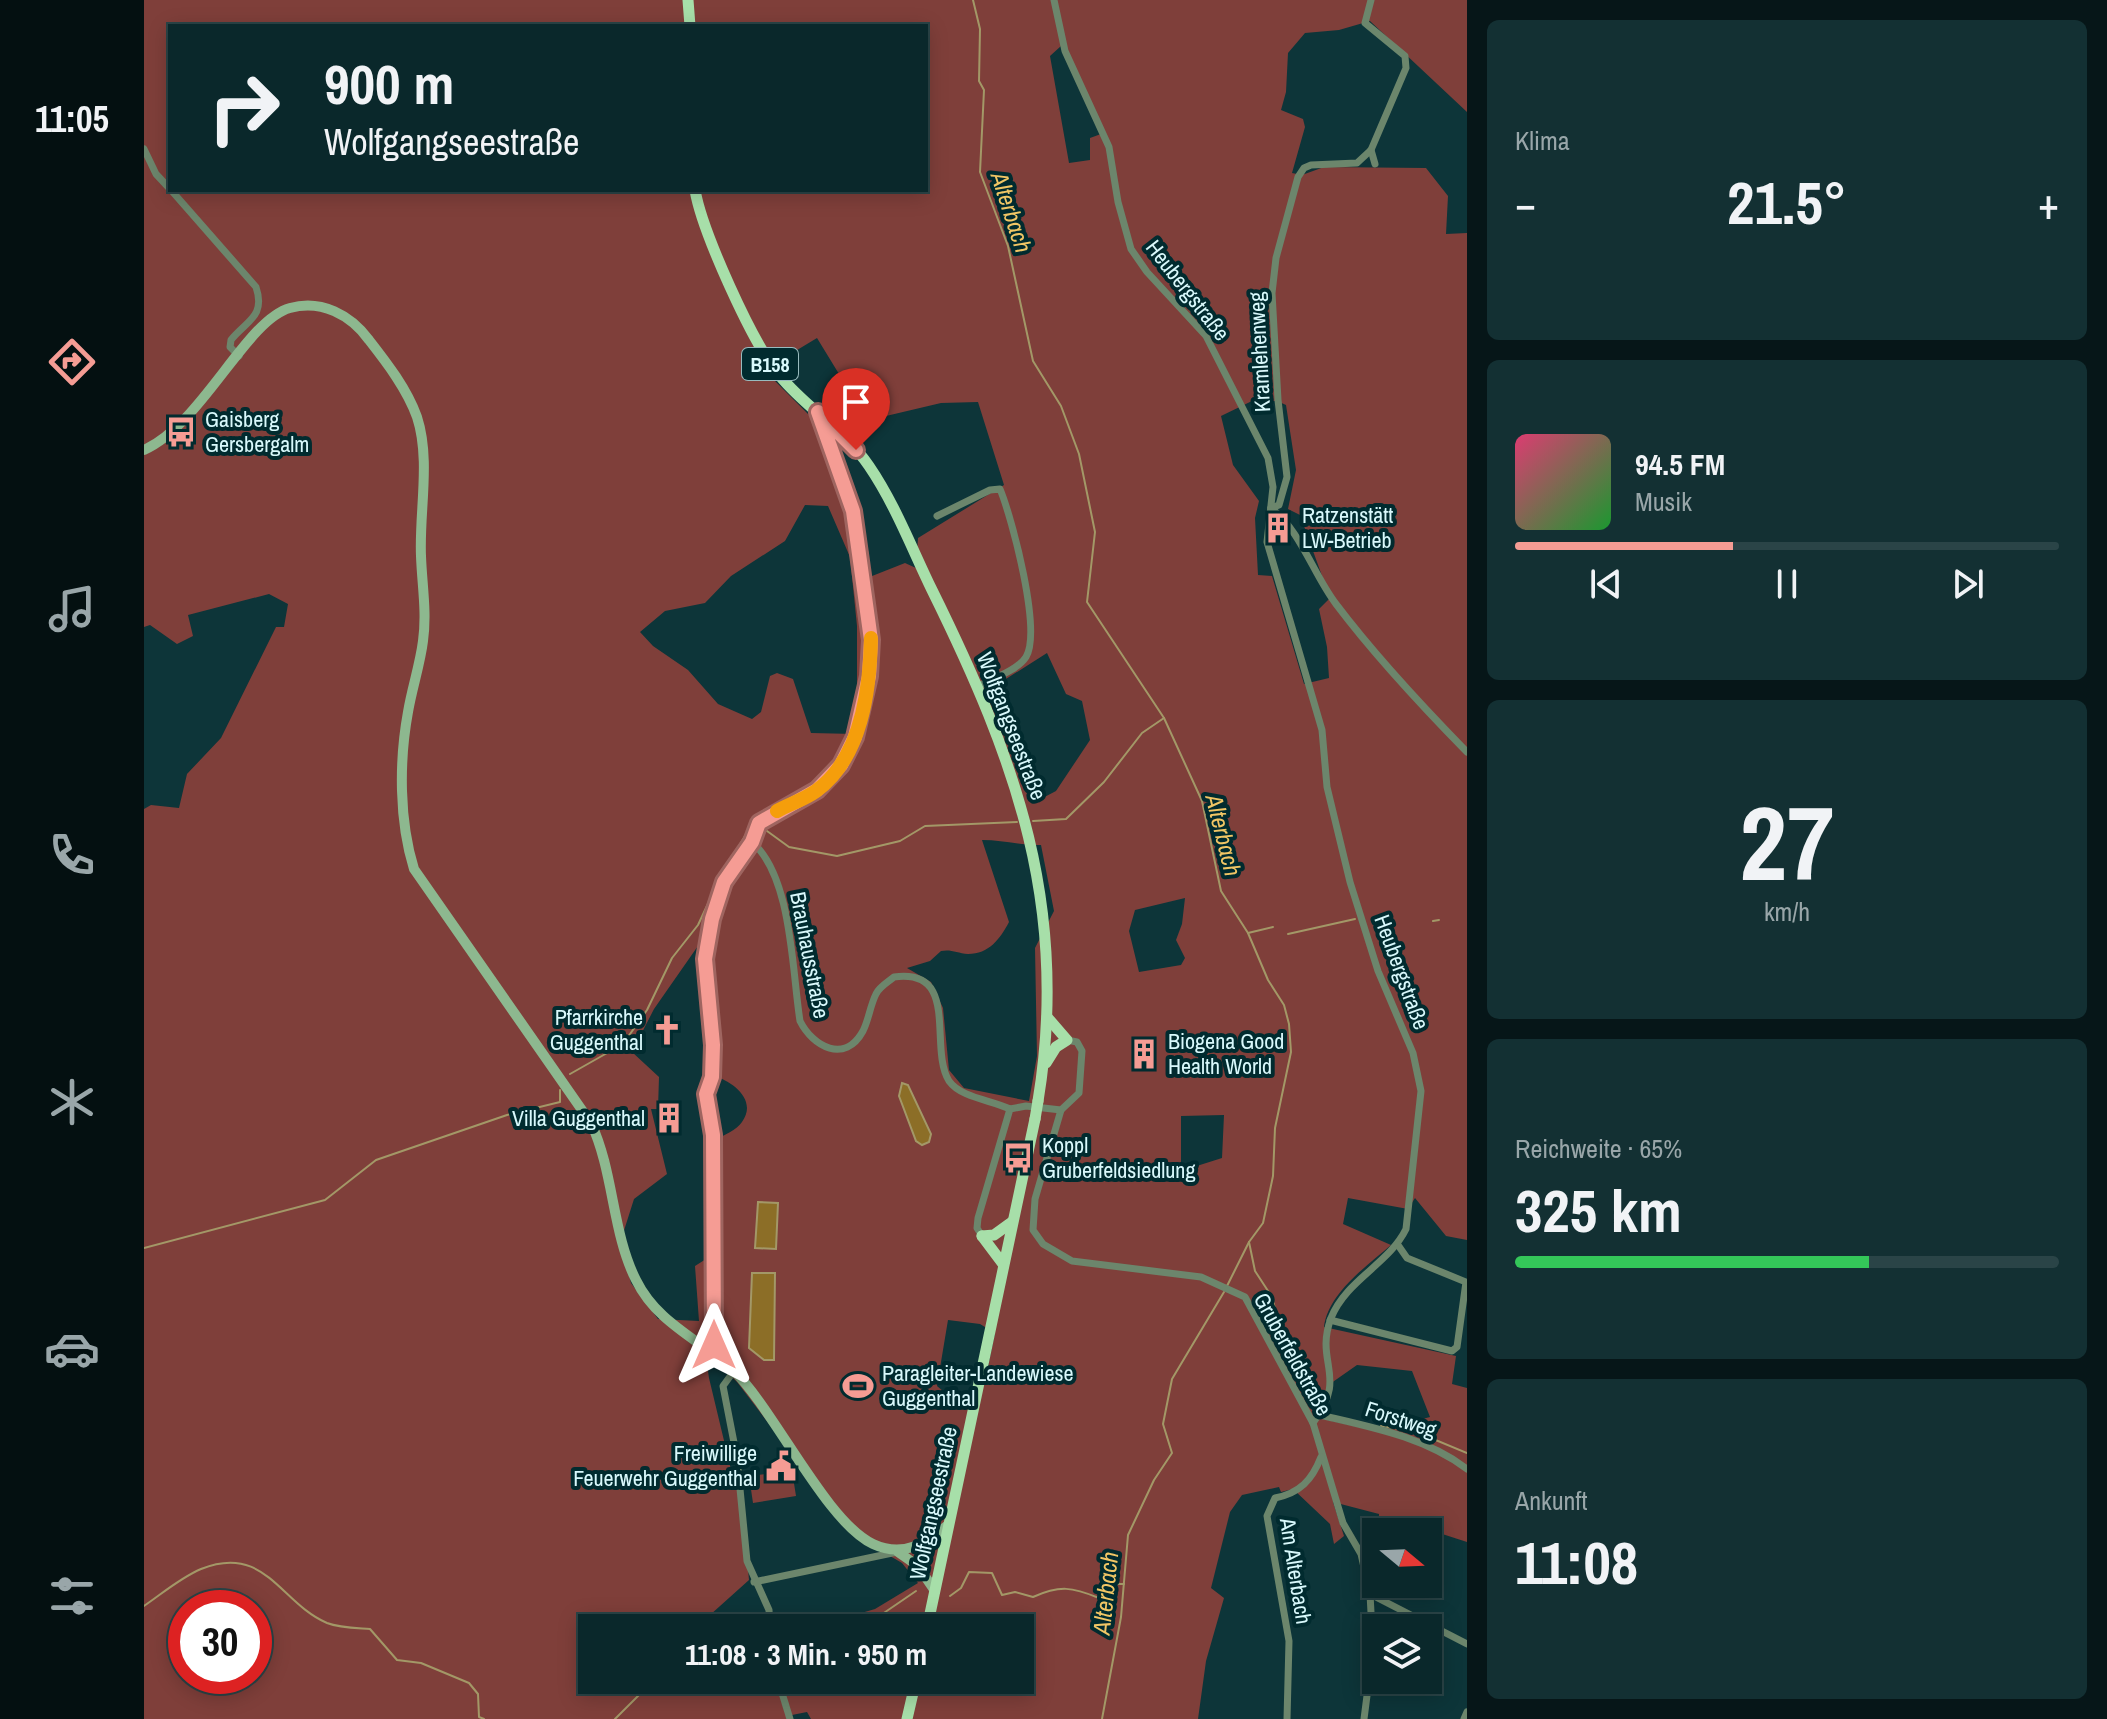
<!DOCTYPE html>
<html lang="de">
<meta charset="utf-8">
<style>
:root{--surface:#0a282b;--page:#133033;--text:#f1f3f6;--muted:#99a6a9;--line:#2a4447;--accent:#f59c94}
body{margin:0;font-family:"Archivo Narrow",sans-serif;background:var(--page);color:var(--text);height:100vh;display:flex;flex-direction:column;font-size:30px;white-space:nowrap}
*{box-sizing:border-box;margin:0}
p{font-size:26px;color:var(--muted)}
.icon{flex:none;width:44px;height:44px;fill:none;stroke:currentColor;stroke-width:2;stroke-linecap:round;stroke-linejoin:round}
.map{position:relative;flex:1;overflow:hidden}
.details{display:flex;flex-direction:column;gap:20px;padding:20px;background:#061618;width:640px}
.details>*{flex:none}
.hud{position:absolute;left:24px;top:24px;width:760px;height:168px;border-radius:0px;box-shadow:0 4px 20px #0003,0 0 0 2px var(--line);background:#0a282b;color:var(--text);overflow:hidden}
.needle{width:52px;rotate:109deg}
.buttons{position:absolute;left:1218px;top:1518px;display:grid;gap:16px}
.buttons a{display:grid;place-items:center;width:80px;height:80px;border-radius:0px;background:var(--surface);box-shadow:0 4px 20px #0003,0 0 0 2px var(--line);font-size:40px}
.speed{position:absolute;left:24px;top:1590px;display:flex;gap:16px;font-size:40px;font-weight:700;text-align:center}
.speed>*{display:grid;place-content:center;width:104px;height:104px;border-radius:50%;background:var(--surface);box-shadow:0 4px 20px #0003,0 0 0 2px var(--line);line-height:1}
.speed .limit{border:12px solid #d22;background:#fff;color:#111}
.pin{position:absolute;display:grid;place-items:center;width:68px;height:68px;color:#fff;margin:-82px -34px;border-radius:50% 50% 50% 0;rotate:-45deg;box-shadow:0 0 8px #0007}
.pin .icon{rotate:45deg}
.me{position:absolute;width:88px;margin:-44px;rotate:0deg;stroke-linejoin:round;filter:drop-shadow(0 0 6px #0008)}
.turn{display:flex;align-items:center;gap:28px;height:168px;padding:0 24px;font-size:36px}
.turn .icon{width:104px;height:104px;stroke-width:2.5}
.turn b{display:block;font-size:56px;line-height:68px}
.big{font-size:60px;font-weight:700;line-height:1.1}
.details .widget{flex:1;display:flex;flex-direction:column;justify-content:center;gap:12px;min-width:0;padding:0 28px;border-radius:12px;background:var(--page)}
.details .dial{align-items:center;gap:0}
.dial b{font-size:104px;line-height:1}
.song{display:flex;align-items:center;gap:24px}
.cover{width:96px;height:96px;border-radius:12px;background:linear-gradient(135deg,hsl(340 70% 55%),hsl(130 70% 35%))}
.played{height:8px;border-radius:4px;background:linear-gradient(90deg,var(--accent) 40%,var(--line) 40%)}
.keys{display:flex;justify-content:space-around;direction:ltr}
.heat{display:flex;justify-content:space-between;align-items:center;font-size:44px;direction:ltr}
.charge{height:12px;border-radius:6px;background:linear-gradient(90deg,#34c759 65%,var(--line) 0)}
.trip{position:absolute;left:434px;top:1614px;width:456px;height:80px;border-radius:0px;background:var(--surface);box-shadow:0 4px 20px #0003,0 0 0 2px var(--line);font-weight:700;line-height:80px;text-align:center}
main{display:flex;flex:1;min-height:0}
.tabs{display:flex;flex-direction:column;width:144px;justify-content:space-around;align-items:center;background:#041011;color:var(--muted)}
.tabs .icon{width:56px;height:56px}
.tabs .current{color:var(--accent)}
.tabs b{font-size:36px;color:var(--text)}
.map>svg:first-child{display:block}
</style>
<main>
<nav class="tabs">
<b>11:05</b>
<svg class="icon current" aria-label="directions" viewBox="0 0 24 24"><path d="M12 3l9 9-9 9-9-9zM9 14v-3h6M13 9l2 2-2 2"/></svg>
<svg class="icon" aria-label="music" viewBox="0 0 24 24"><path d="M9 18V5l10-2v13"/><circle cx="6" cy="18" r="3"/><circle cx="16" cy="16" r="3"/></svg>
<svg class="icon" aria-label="phone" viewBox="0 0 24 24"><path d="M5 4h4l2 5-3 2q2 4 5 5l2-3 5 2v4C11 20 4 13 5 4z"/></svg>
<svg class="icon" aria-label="climate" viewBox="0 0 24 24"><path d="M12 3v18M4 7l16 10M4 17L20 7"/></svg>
<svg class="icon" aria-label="car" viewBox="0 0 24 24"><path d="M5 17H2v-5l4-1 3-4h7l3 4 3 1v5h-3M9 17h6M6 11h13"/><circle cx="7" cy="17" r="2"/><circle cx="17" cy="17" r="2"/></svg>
<svg class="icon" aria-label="filters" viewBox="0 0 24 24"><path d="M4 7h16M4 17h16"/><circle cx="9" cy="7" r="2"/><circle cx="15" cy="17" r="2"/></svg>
</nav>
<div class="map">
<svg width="1323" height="1719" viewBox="0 0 1323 1719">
<rect width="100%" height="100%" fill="#0d3539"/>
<!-- green -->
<g fill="#7f3f3a" fill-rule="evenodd">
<path d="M 0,0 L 1323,0 L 1323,112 L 1226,21 L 1195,30 L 1161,33 L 1144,53 L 1142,92 L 1137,110 L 1159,119 L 1161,127 L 1148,173 L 1158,175 L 1180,167 L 1282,168 L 1304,196 L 1302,234 L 1323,233 L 1323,1240 L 1302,1236 L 1271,1198 L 1264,1209 L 1204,1198 L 1199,1224 L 1247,1245 C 1223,1266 1184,1293 1180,1327 L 1312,1356 L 1308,1384 L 1323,1388 L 1323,1542 L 1261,1522 L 1258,1532 L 1234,1532 L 1235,1514 L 1189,1502 L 1200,1536 L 1190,1544 L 1186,1524 L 1149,1489 L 1137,1492 L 1135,1487 L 1098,1495 L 1086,1512 L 1067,1588 L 1080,1598 L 1062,1661 L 1054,1719 L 667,1719 L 663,1712 L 648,1715 L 647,1719 L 0,1719 L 0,809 L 7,805 L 35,808 L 43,774 L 77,738 L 132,627 L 140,627 L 144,604 L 125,594 L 44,615 L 49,636 L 33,644 L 6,625 L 0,627 ZM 26,26 L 782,26 L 782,190 L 26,190 ZM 917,46 L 957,134 L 946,138 L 946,160 L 925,163 L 906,56 ZM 673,338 L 717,410 L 742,416 L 797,403 L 834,402 L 860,485 L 774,538 L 772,568 L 761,563 L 723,578 L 725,554 L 706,493 L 709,491 L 682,432 L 620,370 ZM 1108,401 L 1133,401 L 1142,405 L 1152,470 L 1144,509 L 1156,515 L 1186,598 L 1175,609 L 1183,647 L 1185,678 L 1160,684 L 1128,576 L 1114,575 L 1111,518 L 1115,501 L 1089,465 L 1077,416 ZM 661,505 L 684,506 L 706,557 L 713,626 L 713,697 L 717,711 L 711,734 L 667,733 L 649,679 L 633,673 L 626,676 L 617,712 L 608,719 L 574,704 L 544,670 L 509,646 L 496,632 L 521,611 L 561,603 L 587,576 L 641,541 ZM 903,653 L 922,694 L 938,701 L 946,740 L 912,791 L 889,803 L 843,691 ZM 838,840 C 859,840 875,845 897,845 L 910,911 L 891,948 L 893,1056 L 885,1101 L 820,1088 L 805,1070 L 799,1008 L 787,982 L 763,968 L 786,961 L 797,951 C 807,949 813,953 824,954 C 845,954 856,939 865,922 ZM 1041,898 L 1038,924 L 1032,940 L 1041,958 L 1037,965 L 995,972 L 985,931 L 991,910 ZM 563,933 L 570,1076 C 588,1081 614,1100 598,1122 C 593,1130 579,1135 572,1140 L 571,1261 L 562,1259 L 551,1266 L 555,1321 L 514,1319 L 487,1283 L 477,1240 L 490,1199 L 523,1174 L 507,1109 L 514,1109 L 515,1077 L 488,1052 L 510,1009 ZM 1080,1115 L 1078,1158 L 1037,1171 L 1037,1116 ZM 804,1320 L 836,1324 L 851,1333 L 841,1381 L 819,1408 L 793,1386 ZM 566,1356 L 593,1382 L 710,1535 L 758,1563 L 774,1583 L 731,1609 L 707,1616 L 704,1628 L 876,1628 L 876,1680 L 448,1680 L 448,1628 L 563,1628 L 566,1615 L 605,1580 L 596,1476 L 588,1474 L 565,1378 L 563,1364 ZM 1213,1365 L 1268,1371 L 1286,1417 L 1232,1431 L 1179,1419 L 1183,1386 ZM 42,1608 L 110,1608 L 110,1676 L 42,1676 Z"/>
<path d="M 639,1472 L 640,1478 L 649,1477 L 652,1496 L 609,1503 L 605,1476 Z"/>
</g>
<!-- water -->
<g fill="#8c6e27" stroke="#a39867" stroke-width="2">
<path d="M 758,1083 L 764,1085 L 787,1134 L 785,1142 L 778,1145 L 772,1141 L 755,1096 Z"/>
<path d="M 614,1202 L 634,1203 L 632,1249 L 611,1248 Z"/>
<path d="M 608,1273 L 631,1273 L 630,1360 L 620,1360 L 605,1348 Z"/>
</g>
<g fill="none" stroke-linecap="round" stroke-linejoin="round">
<!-- stream -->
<g stroke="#a39867" stroke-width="2">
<path d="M 829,0 L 836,29 L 835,81 L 840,90 L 836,172 L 864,246 L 889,361 L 917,406 L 935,454 L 951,532 L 943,602 L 1020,718 L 1058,801 L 1077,891 L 1104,933 L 1124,980 L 1140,1005 L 1145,1024 L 1147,1052 L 1131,1128 L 1129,1176 L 1119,1223 L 1105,1242 L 1083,1286"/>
<path d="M 889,821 L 922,819 L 960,782 L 998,733 L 1020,718"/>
<path d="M 623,831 L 645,847 L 693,856 L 756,841 L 781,826 L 873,822"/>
<path d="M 1233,920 L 1241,921"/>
<path d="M 1289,921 L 1295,920"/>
<path d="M 1104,933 L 1129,927"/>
<path d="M 1144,934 L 1211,919"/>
<path d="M 426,1074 L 479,1044 L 503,1010 L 528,958 L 554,925 L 577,876 L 604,831"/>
<path d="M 1105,1242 L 1111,1271 L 1128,1297 L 1142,1352 L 1176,1405"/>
<path d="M 0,1248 L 181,1200 L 232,1160 L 363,1115 L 416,1102 L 416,1090"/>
<path d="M 1237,1426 L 1270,1431 L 1323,1453"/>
<path d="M 806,1596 L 817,1588 L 825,1572 L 848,1573 L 858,1595 L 871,1592 L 889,1597 C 916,1585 928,1587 955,1598 L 962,1584 L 980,1584"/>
<path d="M 0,1606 C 19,1593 36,1578 57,1569 C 121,1543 136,1603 183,1623 C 196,1628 213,1628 226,1629 L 253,1660 L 277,1663 L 325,1683 L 334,1694 L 335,1717 L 340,1719"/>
<path d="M 708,1628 L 709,1623 L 731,1619 L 772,1591"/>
<path d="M 471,1719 L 496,1694 L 526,1692 L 535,1680"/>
<path d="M 958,1719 L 977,1617 L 984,1535 L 1010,1480 L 1028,1453 L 1019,1424 L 1028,1379 L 1080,1292"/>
</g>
<!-- street -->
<g stroke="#6c866c" stroke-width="7">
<path d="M 910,0 L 921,51 L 965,147 L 974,202 L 987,249 L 1003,272 L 1062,336 L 1124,458 L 1129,487 L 1123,542 L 1178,730 L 1183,787 L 1206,882 L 1234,971 L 1269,1053 L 1277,1091 L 1262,1229 C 1245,1264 1202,1280 1187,1318 C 1170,1364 1205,1375 1169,1423"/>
<path d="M 0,149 L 12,174 L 26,189"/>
<path d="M 1227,150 L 1231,164"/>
<path d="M 27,190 L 112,287 C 122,317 102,321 87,340 L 86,347 L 95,356"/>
<path d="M 1127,508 L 1135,505 L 1143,477 L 1134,400 L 1128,293 L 1132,258 L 1154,177 L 1160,168 L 1167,165 L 1213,163 L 1227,150 L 1262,68 L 1261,56 L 1221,23 L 1227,0"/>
<path d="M 1127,508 C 1157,531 1169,574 1192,604 C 1232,657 1276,704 1323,752"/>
<path d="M 793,516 L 846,490 L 856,489 C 868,518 898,631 882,657 C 874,670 848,679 835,686"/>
<path d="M 608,842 C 616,810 648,808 672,791 C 680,785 687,776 693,769 C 745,710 724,583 709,513 C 702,480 685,447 674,414"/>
<path d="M 917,1110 L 891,1199 L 889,1230 L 899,1244 L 928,1261 L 1057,1277 L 1101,1297 L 1169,1423 L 1199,1523 L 1217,1554 L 1226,1594 L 1229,1649 L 1220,1719"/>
<path d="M 838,1236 L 833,1228 L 834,1218 L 866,1109 L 882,1106 L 917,1110 L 935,1093 L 938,1051 L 933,1042 L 923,1040"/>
<path d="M 1186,1320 L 1308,1351 L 1313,1347 L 1322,1282 L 1263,1258 L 1254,1245"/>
<path d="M 566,1352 L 571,1329 L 569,1135 L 562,1094 L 568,1077 L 569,1045 L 561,959 L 580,882 L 608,842 C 648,876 648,971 656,1021 C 669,1047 701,1064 719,1031 C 725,1019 726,1006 732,994 C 735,987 744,982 750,977 C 817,968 784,1047 805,1081 C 817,1098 848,1100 866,1109"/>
<path d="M 590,1371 L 579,1386 L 593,1458 L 603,1561 L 625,1610 L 626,1628"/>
<path d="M 1176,1415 C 1227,1427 1281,1437 1323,1469"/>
<path d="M 610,1582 L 753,1552"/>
<path d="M 1226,1594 L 1323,1644"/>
<path d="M 634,1680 L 646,1719"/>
<path d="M 1143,1719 L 1145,1641 L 1123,1516 L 1131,1498 C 1156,1493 1168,1480 1177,1457"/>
<path d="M 1320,1719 L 1323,1712"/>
</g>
<!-- secondary -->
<g stroke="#8db88f" stroke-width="10">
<path d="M 0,450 C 58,424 102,320 146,308 C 177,299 207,315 225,340 C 243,363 263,389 273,417 C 287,460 275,512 277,556 C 278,585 283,612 279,641 C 276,665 268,688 264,712 C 255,761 255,821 270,869 L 447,1123 C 470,1172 468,1233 492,1280 C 513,1323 555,1339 589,1370 C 630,1409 682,1522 729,1544 C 759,1558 781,1544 805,1524"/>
<path d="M 754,1552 L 774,1566 L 791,1591"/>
</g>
<!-- primary -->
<g stroke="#a7dfa9" stroke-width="11">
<path d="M 544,0 L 546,26"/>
<path d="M 551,190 C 558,231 609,345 636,376 C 663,409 701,430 725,466 C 751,504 768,549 788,590 C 872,760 926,908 894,1101"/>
<path d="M 902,1063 L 912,1047 L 923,1040 L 903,1017"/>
<path d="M 838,1236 L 859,1264"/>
<path d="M 838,1236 L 850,1235 L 868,1222"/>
<path d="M 783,1628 L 891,1119"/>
<path d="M 763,1719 L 772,1680"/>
</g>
<!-- primary-bridge -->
<path stroke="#a7dfa9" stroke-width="11" d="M 891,1119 L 894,1101"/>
</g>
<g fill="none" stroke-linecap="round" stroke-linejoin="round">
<!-- route casing -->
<g stroke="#9f6560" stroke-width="20">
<path id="route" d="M 570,1345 L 569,1135 L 562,1094 L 568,1077 L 569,1045 L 561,959 L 568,919 L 580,882 L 608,842 L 615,823 L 673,790 L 697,765 L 711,737 L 725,676 L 727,640 L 709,511 L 674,412 L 712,450"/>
</g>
<!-- route -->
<use href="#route" stroke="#f59c94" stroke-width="14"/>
<!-- slow -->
<path stroke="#f59e0b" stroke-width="14" d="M 633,811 C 646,804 661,799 672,791 C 718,758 726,689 727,638"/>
</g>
<!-- icons -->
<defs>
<g id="bus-bare" transform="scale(2.4)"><path d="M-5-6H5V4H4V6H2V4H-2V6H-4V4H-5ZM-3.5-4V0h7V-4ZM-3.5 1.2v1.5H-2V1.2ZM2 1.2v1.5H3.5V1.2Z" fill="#f59c94" stroke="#012b2f" stroke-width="2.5" paint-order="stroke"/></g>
<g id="building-bare" transform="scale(2.4)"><path d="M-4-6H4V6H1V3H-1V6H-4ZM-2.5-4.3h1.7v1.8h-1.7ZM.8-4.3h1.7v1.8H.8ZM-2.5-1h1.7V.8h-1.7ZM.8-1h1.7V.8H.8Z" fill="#f59c94" stroke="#012b2f" stroke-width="2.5" paint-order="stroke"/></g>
<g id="church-bare" transform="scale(2.4)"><path d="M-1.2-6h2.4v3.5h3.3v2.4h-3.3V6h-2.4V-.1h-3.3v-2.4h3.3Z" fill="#f59c94" stroke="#012b2f" stroke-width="2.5" paint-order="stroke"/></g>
<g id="stadium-bare" transform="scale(2.4)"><path d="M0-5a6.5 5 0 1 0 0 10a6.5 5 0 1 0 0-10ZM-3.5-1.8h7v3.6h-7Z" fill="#f59c94" stroke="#012b2f" stroke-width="2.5" paint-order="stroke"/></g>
<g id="civic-bare" transform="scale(2.4)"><path d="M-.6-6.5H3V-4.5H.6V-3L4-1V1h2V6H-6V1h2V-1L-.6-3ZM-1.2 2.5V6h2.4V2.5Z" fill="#f59c94" stroke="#012b2f" stroke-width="2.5" paint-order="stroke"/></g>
</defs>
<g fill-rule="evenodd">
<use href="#bus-bare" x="37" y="432"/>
<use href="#building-bare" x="1134" y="528"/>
<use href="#church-bare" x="523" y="1030"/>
<use href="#building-bare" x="1000" y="1054"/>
<use href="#building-bare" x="525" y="1118"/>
<use href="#bus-bare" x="874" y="1158"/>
<use href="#stadium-bare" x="714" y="1386"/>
<use href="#civic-bare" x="637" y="1466"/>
</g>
<g text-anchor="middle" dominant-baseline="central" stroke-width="8" stroke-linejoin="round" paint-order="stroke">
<!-- shield labels -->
<rect fill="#012b2f" stroke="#98bbbe" stroke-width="2" x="598" y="348" width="56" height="32" rx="6"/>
<g font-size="20" font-weight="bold" fill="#d9f9fc">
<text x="626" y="364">B158</text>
</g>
<!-- street labels -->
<g font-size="22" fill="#d9f9fc" stroke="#012b2f">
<text transform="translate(1044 290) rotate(52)">Heubergstraße</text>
<text transform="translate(1115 352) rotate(-93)">Kramlehenweg</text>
<text transform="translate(868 726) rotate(69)">Wolfgangseestraße</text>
<text transform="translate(666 955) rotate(79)">Brauhausstraße</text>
<text transform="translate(1258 972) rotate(70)">Heubergstraße</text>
<text transform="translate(1149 1354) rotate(61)">Gruberfeldstraße</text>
<text transform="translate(1257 1419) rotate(18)">Forstweg</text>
<text transform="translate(789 1503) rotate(-78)">Wolfgangseestraße</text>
<text transform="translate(1152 1571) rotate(81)">Am Alterbach</text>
</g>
<!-- poi labels -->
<g font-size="22" fill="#d9f9fc" stroke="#012b2f" text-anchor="start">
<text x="61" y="419">Gaisberg<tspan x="61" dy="25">Gersbergalm</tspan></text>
<text x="1158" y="515">Ratzenstätt<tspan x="1158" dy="25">LW-Betrieb</tspan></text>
<text x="499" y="1017" text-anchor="end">Pfarrkirche<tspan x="499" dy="25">Guggenthal</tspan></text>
<text x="1024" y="1041">Biogena Good<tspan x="1024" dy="25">Health World</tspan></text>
<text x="501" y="1118" text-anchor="end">Villa Guggenthal</text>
<text x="898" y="1145">Koppl<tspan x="898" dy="25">Gruberfeldsiedlung</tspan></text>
<text x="738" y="1373">Paragleiter-Landewiese<tspan x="738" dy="25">Guggenthal</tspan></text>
<text x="613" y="1453" text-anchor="end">Freiwillige<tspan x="613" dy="25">Feuerwehr Guggenthal</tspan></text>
</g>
<!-- water labels -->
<g font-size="24" font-style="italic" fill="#f1c665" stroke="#012b2f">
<text transform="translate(868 212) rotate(72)">Alterbach</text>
<text transform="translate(1080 835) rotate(76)">Alterbach</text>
<text transform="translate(961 1593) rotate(-84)">Alterbach</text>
</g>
</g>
</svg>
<div class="buttons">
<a><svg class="needle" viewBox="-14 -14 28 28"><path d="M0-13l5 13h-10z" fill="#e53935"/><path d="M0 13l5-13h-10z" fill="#99a6a9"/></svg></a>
<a><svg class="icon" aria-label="layers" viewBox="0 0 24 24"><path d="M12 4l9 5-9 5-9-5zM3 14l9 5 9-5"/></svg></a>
</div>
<div class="speed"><div class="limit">30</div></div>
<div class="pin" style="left:712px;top:450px;background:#d93025"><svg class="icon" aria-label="arrive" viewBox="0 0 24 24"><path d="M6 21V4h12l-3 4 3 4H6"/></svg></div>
<svg class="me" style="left:570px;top:1345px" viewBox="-20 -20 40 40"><path d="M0-17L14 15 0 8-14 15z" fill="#f59c94" stroke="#fff" stroke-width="4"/></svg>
<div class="trip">11:08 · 3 Min. · 950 m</div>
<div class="hud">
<div class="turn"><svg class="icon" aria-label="right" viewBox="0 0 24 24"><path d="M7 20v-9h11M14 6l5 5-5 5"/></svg><div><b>900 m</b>Wolfgangseestraße</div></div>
</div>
</div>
<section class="details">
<div class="widget"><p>Klima</p>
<div class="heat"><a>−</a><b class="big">21.5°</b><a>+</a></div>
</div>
<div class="widget">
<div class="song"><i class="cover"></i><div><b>94.5 FM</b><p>Musik</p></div></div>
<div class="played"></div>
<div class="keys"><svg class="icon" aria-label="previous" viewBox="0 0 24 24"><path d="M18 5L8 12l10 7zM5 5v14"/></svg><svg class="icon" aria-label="pause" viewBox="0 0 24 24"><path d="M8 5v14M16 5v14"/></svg><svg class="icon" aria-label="next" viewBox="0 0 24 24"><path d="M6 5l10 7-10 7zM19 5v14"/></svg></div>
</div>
<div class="widget dial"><b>27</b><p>km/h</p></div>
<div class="widget"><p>Reichweite · 65%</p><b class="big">325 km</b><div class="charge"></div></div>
<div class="widget"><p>Ankunft</p><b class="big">11:08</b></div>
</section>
</main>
